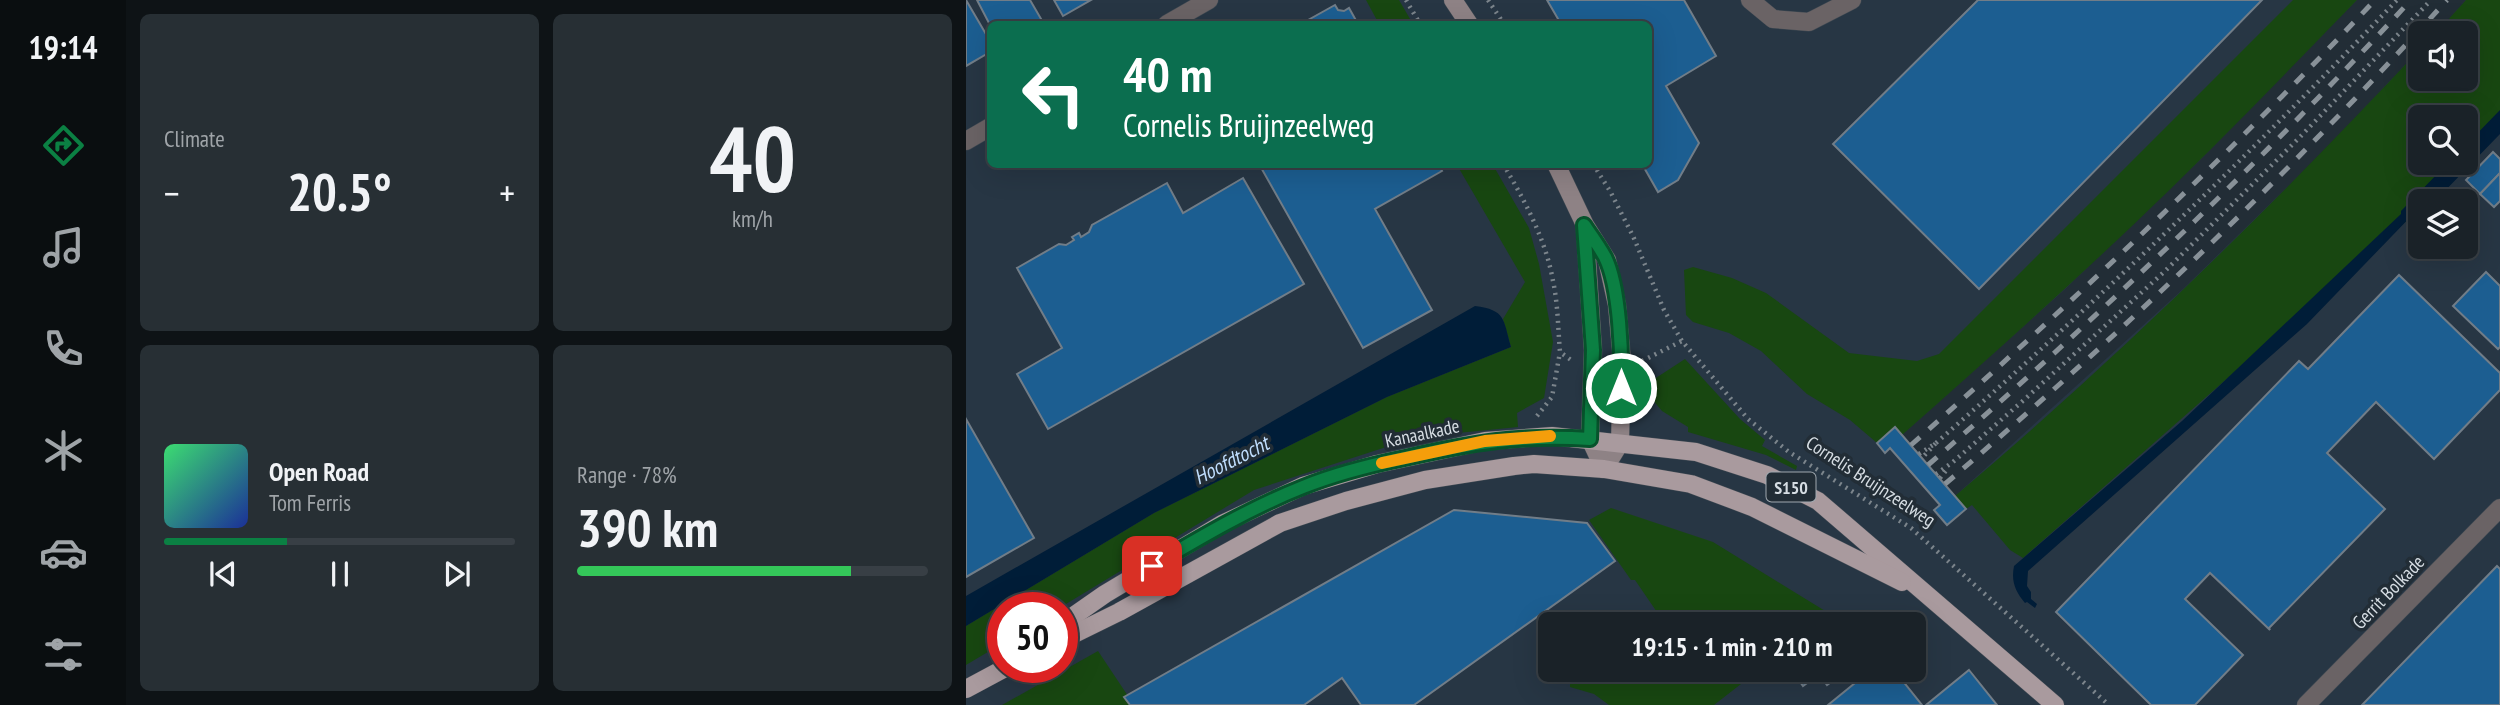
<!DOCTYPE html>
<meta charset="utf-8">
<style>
:root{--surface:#1a2228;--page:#272f34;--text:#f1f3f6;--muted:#9fa4a8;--line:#383f45;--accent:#0b8043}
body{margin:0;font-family:"PT Sans Narrow",sans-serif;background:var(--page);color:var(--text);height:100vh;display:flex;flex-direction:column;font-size:26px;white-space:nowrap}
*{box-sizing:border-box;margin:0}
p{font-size:23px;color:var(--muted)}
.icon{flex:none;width:38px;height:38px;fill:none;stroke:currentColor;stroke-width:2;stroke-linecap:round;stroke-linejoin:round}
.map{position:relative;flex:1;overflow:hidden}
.panel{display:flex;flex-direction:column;gap:14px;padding:14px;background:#0e1316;width:840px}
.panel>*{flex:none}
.banner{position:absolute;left:21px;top:21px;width:665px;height:147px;border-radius:10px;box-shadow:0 7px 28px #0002,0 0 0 2px var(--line);background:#0b6e4f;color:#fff;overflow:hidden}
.controls{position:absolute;left:1442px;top:21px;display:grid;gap:14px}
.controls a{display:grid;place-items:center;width:70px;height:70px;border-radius:10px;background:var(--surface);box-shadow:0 7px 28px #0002,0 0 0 2px var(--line);font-size:35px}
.speed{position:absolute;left:21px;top:592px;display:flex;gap:14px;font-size:35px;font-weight:700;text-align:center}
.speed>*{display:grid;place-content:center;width:91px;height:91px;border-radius:50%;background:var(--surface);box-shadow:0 7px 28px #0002,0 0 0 2px var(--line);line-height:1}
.speed .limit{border:10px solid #d22;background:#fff;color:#111}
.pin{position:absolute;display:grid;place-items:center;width:60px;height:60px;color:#fff;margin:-30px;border-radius:14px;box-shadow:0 4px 10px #0006}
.me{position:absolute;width:77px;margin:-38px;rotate:0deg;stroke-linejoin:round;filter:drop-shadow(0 0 5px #0008)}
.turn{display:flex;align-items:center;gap:24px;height:147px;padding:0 21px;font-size:32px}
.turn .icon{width:91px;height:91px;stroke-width:2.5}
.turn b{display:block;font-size:49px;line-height:60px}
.big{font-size:52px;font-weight:800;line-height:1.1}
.panel .tile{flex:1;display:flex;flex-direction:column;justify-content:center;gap:10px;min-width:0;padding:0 24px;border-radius:10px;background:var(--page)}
.panel .dial{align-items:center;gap:0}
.dial b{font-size:91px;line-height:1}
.song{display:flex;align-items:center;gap:21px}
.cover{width:84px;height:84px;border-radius:10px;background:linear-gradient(135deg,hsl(140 70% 55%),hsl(230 70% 35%))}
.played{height:7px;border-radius:4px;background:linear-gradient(90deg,var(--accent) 35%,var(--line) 35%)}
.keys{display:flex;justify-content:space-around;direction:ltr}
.heat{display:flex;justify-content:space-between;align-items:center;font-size:38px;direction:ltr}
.charge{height:10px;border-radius:5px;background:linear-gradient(90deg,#34c759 78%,var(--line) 0)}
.panel .tiles{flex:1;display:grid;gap:14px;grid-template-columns:repeat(2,1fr)}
.trip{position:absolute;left:572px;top:612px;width:388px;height:70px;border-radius:10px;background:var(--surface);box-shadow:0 7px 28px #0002,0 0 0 2px var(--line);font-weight:800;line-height:70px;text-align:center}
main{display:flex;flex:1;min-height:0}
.tabs{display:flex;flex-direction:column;width:126px;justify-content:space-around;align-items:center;background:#0a0e10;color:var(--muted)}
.tabs .icon{width:49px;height:49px}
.tabs .current{color:var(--accent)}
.tabs b{font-size:32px;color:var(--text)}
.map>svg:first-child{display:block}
</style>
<main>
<nav class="tabs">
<b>19:14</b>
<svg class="icon current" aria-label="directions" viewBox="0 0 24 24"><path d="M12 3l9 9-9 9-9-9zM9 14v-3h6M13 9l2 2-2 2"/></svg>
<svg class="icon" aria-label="music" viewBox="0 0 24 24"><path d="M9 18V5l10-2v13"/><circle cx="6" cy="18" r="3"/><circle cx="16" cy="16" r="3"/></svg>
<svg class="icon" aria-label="phone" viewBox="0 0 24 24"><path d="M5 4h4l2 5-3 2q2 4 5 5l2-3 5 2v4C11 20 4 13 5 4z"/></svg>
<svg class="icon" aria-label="climate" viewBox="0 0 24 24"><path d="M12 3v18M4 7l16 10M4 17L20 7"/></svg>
<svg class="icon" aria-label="car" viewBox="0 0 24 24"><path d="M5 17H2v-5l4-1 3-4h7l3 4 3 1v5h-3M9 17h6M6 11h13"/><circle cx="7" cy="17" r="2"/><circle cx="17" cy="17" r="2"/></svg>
<svg class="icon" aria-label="filters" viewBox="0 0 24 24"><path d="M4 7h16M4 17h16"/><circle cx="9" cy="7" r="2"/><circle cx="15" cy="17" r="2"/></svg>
</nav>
<section class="panel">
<div class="tiles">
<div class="tile"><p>Climate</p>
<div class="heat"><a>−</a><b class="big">20.5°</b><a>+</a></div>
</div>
<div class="tile dial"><b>40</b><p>km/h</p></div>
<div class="tile">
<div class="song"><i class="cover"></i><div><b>Open Road</b><p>Tom Ferris</p></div></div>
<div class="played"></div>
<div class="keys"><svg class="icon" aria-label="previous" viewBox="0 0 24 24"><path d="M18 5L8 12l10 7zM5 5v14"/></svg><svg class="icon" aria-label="pause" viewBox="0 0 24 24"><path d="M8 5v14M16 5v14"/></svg><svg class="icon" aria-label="next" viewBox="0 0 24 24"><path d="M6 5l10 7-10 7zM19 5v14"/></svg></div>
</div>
<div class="tile"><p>Range · 78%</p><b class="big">390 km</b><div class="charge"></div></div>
</div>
</section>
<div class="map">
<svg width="1534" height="705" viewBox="0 0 1534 705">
<rect width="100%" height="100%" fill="#222d36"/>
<!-- built -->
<path fill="#273644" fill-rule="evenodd" d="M 0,0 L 1391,0 L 1234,160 L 1097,291 L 936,435 L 929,427 L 911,443 L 919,452 L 924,448 L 974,505 L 968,511 L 982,525 L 1000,510 L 989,496 L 1216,290 L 1353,156 L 1454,49 L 1454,79 L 1500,79 L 1500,33 L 1470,33 L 1500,0 L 1534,0 L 1534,705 L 0,705 ZM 24,24 L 682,24 L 682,164 L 24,164 ZM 1454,117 L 1500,117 L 1500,163 L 1454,163 ZM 1454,201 L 1500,201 L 1500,247 L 1454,247 ZM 37,607 L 96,607 L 96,667 L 37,667 ZM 584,625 L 948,625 L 948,670 L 584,670 Z"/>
<!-- green -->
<g fill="#184711" fill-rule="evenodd">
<path d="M 400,0 L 433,0 L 447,24 L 413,24 Z"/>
<path d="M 1327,0 L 1391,0 C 1316,77 1242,154 1165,227 C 1090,298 1013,367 936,435 L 929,427 L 911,443 L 884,420 L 841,394 L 795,351 L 763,333 L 727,322 L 720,315 L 718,270 L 727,267 L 766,278 L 800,293 L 883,353 L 951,361 L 973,354 Z"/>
<path d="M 1500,0 L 1534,0 L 1534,126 L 1463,201 L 1454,201 L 1454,209 L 1057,558 L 1044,550 L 1006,505 L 1000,509 L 989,496 C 1153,357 1307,206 1454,49 L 1454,79 L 1500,79 L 1500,33 L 1470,33 ZM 1454,117 L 1500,117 L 1500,163 L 1454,163 Z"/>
<path d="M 491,165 L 527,165 L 563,228 L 573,264 L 587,342 L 578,398 L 551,413 L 552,427 L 451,437 L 288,490 L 95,607 L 37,607 L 37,643 L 0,665 L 0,626 L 188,513 L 421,397 L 545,347 L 537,319 L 559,282 Z"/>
<path d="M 719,359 L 774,419 L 799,440 L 796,446 L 831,466 L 830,470 L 800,455 L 722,432 L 722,427 L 696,411 L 676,387 Z"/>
<path d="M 645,508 L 747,542 L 882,625 L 855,625 L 854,623 L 851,625 L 686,625 L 695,618 L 669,580 L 665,580 L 623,520 Z"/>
<path d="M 132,651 L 168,705 L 36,705 Z"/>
<path d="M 622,670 L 793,670 L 748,705 L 643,705 L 628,694 L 604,687 L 604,684 Z"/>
</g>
<!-- water -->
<g fill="#001d38">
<path d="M 1534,110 L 1534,134 L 1470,200 L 1466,196 L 1460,201 L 1454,201 L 1454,207 L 1341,324 L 1062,571 L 1061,586 L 1065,592 L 1065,599 L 1071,604 L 1069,608 L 1061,602 L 1059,603 C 1049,591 1045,581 1048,566 L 1216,421 L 1435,214 L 1435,211 L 1482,163 L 1500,163 L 1500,145 Z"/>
<path d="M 509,306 C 540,310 537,319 545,347 L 421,397 L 188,513 L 0,626 L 0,596 Z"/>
</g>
<!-- building -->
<g fill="#1c5e91" stroke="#717d88" stroke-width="2">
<path d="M 0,0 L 24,41 L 24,52 L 0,66 Z"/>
<path d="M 11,0 L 64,0 L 78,24 L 24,25 Z"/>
<path d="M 88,0 L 125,0 L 97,16 Z"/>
<path d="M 581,0 L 718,0 L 750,56 L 700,86 L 733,143 L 712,180 L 692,192 L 676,164 L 682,164 L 682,24 L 595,24 Z"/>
<path d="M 1012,0 L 1296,0 L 1013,289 L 867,144 Z"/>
<path d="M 369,5 L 372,10 L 378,11 L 383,8 L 392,24 L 335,24 Z"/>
<path d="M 1527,152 L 1534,159 L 1534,173 L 1514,194 L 1500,180 Z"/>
<path d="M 293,164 L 472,164 L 476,171 L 409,209 L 466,310 L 397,348 Z"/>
<path d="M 1534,173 L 1534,201 L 1528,207 L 1514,194 Z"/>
<path d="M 277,178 L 338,284 L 82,429 L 51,374 L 96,348 L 51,268 L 93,244 L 100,245 L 108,240 L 106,237 L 113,233 L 115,237 L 123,232 L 126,225 L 201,183 L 217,213 Z"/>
<path d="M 1520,272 L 1534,286 L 1534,347 L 1532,349 L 1487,306 Z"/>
<path d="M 1433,275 L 1534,373 L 1534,390 L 1468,459 L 1410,402 L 1361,453 L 1419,509 L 1303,628 L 1304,630 L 1244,573 L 1219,599 L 1277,655 L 1229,705 L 1185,705 L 1090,612 L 1333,361 L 1342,369 Z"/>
<path d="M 0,419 L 68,538 L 0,577 Z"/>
<path d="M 929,427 L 1000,509 L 981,525 L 968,510 L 974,505 L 924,448 L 919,453 L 911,443 Z"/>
<path d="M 488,510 L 621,523 L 649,561 L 448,705 L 395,705 L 376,678 L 338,705 L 164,705 L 158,697 Z"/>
<path d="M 1531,566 L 1534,569 L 1534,705 L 1396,705 Z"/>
<path d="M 831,670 L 880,670 L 880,671 L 861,685 L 853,674 L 837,686 L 828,673 Z"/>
<path d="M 905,670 L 928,670 L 956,705 L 862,705 Z"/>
<path d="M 1003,670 L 1031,705 L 960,705 Z"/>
</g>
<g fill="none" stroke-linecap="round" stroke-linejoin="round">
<!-- minor casing -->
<g stroke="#3f4952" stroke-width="19">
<g id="minor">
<path d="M 784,0 L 807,19 L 843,22 L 886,0"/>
<path d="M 201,24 L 243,0"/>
<path d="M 0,141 L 24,127"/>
<path d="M 1340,705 L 1534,508"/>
</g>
</g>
<!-- secondary casing -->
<g stroke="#3f4952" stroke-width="19">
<g id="secondary">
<path d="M 487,0 L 503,24"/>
<path d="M 590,164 L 619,225 L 641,260 L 651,305 L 656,361 L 654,443 L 638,469"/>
<path d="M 619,228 L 627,350 L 624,439 L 638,469"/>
</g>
</g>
<!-- primary casing -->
<g stroke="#3f4952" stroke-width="19">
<g id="primary">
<path d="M 96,624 L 139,594 L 256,524 L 337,486 L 411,464 L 519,441 L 586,436 L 730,452 L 801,475 L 852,501 L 1089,705"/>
<path d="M 96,640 L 153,612 L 314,523 L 380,501 L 459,480 L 548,466 L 568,464 L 638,469 L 725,484 L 786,507 L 936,582"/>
<path d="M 0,689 L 41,667"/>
</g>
</g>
<!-- path -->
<g stroke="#7c858c" stroke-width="4.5" stroke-dasharray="2 5" stroke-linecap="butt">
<path d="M 440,0 L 454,24"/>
<path d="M 522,0 L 538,24"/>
<path d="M 537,164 C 558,199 580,240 587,281 C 592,304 592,329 594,352 L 605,360"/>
<path d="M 627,164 L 644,191 L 667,236 L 698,310 L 716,341 L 782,419 L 823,452 L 945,528 L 1143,705"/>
<path d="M 676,361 L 716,341"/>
<path d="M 571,416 L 586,397 L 594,352"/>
<path d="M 970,443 C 1131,302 1284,155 1431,0"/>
<path d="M 953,454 L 970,443 L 956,458"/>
<path d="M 970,474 L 987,462 L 1059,399 L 1199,271 L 1334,137 L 1465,0"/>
<path d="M 974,478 L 982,468"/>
</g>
<!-- minor -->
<use href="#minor" stroke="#6a6365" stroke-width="18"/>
<!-- secondary -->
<use href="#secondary" stroke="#8e8285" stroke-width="18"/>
<!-- primary -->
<use href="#primary" stroke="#a99a9e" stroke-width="18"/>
<!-- rail -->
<g stroke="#889198" stroke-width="5" stroke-dasharray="12 12" stroke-linecap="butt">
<path d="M 945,445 C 1106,303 1262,156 1409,0"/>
<path d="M 962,465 C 1131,319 1293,164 1445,0"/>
<path d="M 979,484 C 1156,334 1325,172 1481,0"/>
</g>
</g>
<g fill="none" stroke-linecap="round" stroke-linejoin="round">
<!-- route casing -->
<g stroke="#07532c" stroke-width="18">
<path id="route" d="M 186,566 C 235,537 284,508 337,487 C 369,474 405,465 439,458 C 505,443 556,434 624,439 L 627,350 L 618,225 C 625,235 633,246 639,257 C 654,287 656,355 655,388"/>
</g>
<!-- route -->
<use href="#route" stroke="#0b8043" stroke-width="12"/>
<!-- slow -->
<path stroke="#f59e0b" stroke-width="12" d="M 416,463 L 519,441 L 584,436"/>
</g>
<g text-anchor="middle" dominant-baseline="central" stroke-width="7" stroke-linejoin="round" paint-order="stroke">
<!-- shield labels -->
<rect fill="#222d36" stroke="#a0a8af" stroke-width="2" x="800.5" y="472.5" width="49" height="29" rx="5"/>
<g font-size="18" font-weight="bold" fill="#d6dde3">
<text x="825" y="487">S150</text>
</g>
<!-- street labels -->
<g font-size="19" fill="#d6dde3" stroke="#222d36">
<text transform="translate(456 433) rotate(-12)">Kanaalkade</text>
<text transform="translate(905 481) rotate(33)">Cornelis Bruijnzeelweg</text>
<text transform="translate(1422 592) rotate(-46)">Gerrit Bolkade</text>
</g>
<!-- water labels -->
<g font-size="21" font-style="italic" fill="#bfddfd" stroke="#222d36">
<text transform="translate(265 460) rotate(-27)">Hoofdtocht</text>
</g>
</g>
</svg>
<div class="controls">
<a><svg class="icon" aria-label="sound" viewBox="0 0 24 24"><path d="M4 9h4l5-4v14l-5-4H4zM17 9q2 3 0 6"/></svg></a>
<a><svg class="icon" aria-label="search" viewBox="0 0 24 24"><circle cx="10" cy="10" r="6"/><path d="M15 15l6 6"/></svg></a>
<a><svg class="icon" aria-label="layers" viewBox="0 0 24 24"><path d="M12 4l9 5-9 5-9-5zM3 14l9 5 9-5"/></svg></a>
</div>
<div class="speed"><div class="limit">50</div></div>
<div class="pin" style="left:186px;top:566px;background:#d93025"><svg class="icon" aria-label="arrive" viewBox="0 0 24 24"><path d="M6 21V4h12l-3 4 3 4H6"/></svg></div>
<svg class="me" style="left:655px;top:388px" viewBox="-20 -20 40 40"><circle r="17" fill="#0b8043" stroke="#fff" stroke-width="3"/><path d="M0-11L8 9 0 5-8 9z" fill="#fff"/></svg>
<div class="trip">19:15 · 1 min · 210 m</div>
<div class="banner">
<div class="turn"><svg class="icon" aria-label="left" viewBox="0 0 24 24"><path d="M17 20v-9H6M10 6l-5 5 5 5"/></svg><div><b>40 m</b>Cornelis Bruijnzeelweg</div></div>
</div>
</div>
</main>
